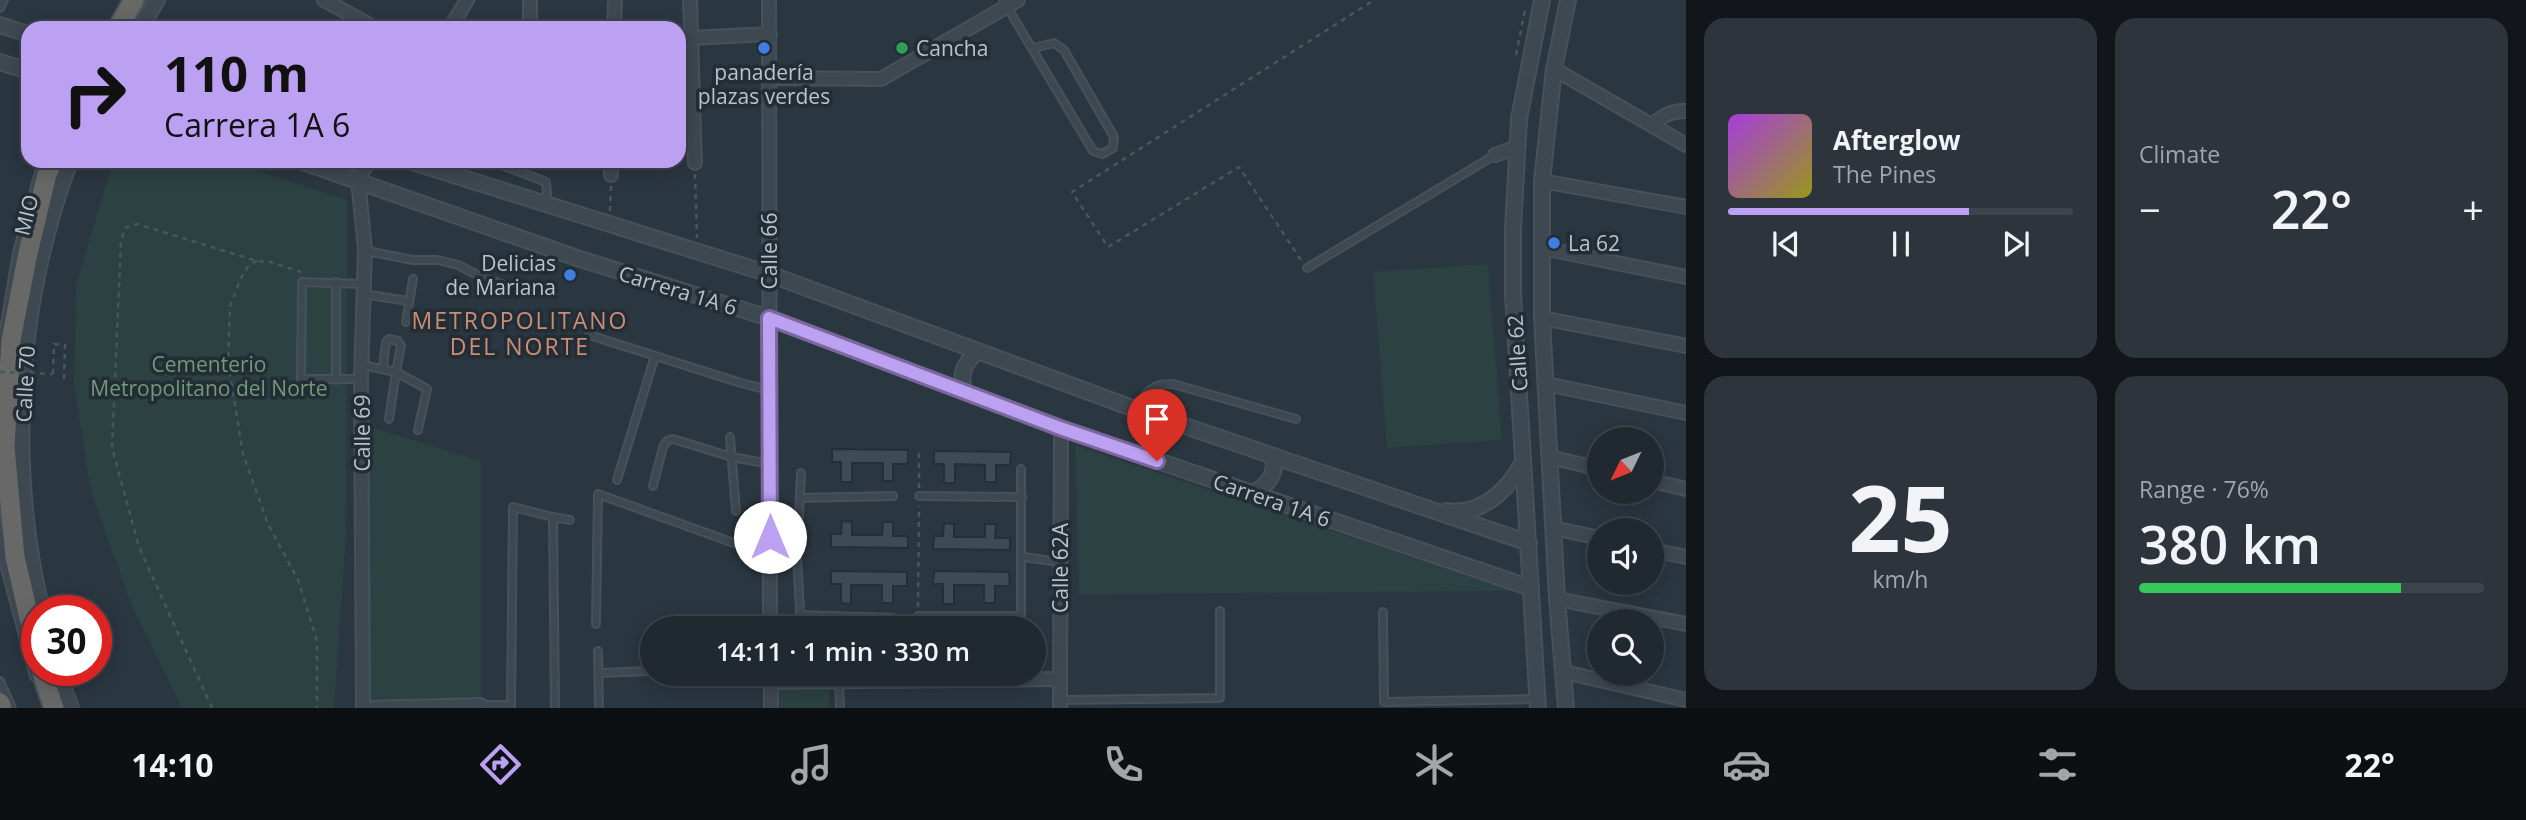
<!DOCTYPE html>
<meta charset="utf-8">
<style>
:root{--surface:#202830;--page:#2d343c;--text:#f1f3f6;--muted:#a2a6ab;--line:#3d444c;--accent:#bca0f2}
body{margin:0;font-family:"Open Sans",sans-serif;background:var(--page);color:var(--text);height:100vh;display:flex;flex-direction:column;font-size:26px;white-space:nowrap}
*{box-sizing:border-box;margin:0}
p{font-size:23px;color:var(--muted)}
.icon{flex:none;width:38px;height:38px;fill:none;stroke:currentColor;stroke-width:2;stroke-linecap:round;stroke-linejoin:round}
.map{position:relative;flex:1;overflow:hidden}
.side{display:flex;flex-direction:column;gap:18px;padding:18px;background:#12161a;width:840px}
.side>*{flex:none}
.guide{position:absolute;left:21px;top:21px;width:665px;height:147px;border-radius:21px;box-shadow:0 4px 18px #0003,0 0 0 2px var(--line);background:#bca0f2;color:#111;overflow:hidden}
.needle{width:46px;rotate:227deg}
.tools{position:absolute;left:1587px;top:427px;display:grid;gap:14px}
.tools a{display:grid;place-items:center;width:77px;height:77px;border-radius:50%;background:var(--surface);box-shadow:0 4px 18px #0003,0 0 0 2px var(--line);font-size:35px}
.speed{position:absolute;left:21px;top:595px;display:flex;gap:14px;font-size:35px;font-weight:700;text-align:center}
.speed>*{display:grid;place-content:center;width:91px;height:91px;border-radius:50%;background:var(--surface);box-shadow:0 4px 18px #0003,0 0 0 2px var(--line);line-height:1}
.speed .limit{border:10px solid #d22;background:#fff;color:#111}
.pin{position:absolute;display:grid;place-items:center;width:60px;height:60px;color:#fff;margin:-72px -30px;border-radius:50% 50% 50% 0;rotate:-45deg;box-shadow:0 0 7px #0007}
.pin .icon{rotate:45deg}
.me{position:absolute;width:77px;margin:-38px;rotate:0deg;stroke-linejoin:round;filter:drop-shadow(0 0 5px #0008)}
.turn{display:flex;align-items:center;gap:24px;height:147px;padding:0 28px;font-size:32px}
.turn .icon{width:91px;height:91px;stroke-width:2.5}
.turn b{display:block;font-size:49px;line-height:60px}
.big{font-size:52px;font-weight:600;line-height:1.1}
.side .widget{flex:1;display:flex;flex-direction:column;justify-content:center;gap:10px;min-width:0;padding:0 24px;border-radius:21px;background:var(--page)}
.side .dial{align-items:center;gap:0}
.dial b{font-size:91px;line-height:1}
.song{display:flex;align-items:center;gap:21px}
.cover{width:84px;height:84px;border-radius:10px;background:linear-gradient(135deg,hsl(280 70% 55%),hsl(60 70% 35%))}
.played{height:7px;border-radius:4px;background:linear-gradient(90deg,var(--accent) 70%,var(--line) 70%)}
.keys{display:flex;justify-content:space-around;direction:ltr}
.heat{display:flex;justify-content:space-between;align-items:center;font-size:38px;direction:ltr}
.charge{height:10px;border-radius:5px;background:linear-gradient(90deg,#34c759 76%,var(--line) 0)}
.side .tiles{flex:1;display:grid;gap:18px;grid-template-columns:repeat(2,1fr)}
.trip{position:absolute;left:640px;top:616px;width:406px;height:70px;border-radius:35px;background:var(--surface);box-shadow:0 4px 18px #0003,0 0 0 2px var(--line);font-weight:600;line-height:70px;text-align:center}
.menu{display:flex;height:112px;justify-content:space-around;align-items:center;background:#0d1013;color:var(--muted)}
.menu .icon{width:49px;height:49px}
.menu .selected{color:var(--accent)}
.menu b{font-size:32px;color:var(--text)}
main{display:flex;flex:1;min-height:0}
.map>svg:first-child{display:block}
</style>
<main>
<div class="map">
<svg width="1686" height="708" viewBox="0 0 1686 708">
<rect width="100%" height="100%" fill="#2a3640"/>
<!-- green -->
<g fill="#2c4141">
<path d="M 113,161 L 228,161 L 347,200 L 346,537 L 334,708 L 182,708 L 131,604 L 91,492 L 74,385 L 76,285 Z"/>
<path d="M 1488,264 L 1502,440 L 1387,448 L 1373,272 Z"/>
<path d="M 361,424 L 481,461 L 481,708 L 363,708 Z"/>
<path d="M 1075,445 L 1512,591 L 1079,594 Z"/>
<path d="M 779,689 L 829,689 L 829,708 L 780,708 Z"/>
</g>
<!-- building -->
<g fill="#3c4b55" stroke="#242f37" stroke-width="2">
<path d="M 832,449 L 908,450 L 908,464 L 893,464 L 893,481 L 883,481 L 883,463 L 852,463 L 852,482 L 841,482 L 841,462 L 832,462 Z"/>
<path d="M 934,451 L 1011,452 L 1010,465 L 996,465 L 996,482 L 985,482 L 985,465 L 955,464 L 955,483 L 944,483 L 944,464 L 934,464 Z"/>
<path d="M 842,521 L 852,522 L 852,535 L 882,535 L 883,522 L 893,522 L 893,536 L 908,536 L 908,548 L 831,547 L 831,534 L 841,534 Z"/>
<path d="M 944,523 L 954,524 L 954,537 L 985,537 L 985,524 L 996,524 L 995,538 L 1010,538 L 1010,550 L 933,549 L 934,536 L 943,536 Z"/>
<path d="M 831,571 L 907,572 L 907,586 L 893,586 L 893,603 L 882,603 L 882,585 L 851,585 L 851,604 L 841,603 L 841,584 L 831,584 Z"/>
<path d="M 934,571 L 1009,572 L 1010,586 L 995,586 L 995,603 L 984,603 L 984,585 L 954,585 L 954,604 L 943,604 L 943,584 L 933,584 Z"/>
</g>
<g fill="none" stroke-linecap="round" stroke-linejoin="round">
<!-- service casing -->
<g stroke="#475159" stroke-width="10">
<g id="service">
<path d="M 1003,0 L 1093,151 L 1102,154 L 1113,148 L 1114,137 L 1064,50 L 1054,43 L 1034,48"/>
<path d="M 0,8 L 4,0"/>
<path d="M 491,161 L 546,182 L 547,194 L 544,204"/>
<path d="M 372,252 L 413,260 L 438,260 L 458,265 L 479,276 L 521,291"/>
<path d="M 1307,268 L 1495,155"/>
<path d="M 336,282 L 336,380"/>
<path d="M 363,294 L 408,301"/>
<path d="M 406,322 L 413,279"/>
<path d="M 589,335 L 741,383 L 769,390"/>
<path d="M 0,353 L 17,252 L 42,161"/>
<path d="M 362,365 L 396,372 L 389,419"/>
<path d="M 383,368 L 386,342 L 389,339 L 398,341 L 401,346 L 396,372 L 427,389 L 418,430"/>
<path d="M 361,379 L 301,379 L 302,282 L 363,284"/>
<path d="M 1136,408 C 1147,391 1152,383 1173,384 L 1296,419"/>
<path d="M 730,437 L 736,511"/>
<path d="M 617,480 L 655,356"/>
<path d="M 653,486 L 663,447 L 667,441 L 673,439 L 732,457 L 770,464"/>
<path d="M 919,496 L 1022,497"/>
<path d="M 800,498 L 893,496"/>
<path d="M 553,517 L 570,520"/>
<path d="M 0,532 L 2,557 L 34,677"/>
<path d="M 1023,557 L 1061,562"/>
<path d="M 1383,612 L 1384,702 L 1536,699"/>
<path d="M 800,615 L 893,618"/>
<path d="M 918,616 L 1021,616 L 1021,469"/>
<path d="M 1021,616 L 1022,628"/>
<path d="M 596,624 L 598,494 L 770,556 L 797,557"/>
<path d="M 801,628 L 797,557 L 801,473"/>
<path d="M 598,651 L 599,708"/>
<path d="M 599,673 L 653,671"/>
<path d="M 0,681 L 12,708"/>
<path d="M 839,682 L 840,708"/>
<path d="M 1060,700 L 1220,698 L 1220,611"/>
<path d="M 481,705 L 511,705"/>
<path d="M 511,708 L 513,507 L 553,517 L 555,708"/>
</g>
</g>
<!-- minor casing -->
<g stroke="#475159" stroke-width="16">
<g id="minor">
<path d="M 324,0 L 375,28"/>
<path d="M 530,0 L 530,28"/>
<path d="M 690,0 L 695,163"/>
<path d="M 769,0 L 770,628"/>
<path d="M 450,28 L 467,0"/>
<path d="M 614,28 L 615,0"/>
<path d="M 691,38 L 770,34"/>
<path d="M 1554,69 L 1686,145"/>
<path d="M 771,78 L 881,79 L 1018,0"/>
<path d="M 1652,125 C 1663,116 1672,110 1686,111"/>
<path d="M 1495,155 L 1517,147"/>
<path d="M 611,175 L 611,161"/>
<path d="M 1542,181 L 1686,207"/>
<path d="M 1542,248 L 1686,277"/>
<path d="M 1542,318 L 1686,346"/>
<path d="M 1546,384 L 1686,413"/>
<path d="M 1550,457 L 1600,469"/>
<path d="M 1652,481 L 1686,489"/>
<path d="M 1553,528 L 1600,538"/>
<path d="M 1652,550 L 1686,557"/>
<path d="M 1557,599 L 1686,624"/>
<path d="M 1564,672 L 1686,700"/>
<path d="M 771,677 L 771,708"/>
<path d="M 771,682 L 1060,679"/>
<path d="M 363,708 L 361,379 L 365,249 L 358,180 L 369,161"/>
<path d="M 363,708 L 481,705"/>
<path d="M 1060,708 L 1061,428"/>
</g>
</g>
<!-- tertiary casing -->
<g stroke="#475159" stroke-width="18">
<g id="tertiary">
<path d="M 0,25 L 28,34"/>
<path d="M 140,28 L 157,0"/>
<path d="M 0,62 L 28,71"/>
<path d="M 300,161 L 580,259 L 769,318 L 1061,428 L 1531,588"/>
<path d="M 409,161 L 769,274 L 1135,409 L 1529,543"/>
<path d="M 964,392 C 960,373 963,364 978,351"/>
<path d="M 1253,493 C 1270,484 1275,475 1274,456"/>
<path d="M 1446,511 C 1482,516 1508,490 1523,462"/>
<path d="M 42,611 C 12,487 15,349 49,226 C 55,204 61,182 71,161"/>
<path d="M 57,670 L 71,708"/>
<path d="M 1538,708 L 1513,294 L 1513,228 L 1519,119 L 1542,0"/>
<path d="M 1566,708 L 1557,599 L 1542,318 L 1542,181 L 1554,69 L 1568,0"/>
</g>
</g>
<!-- trunk casing -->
<g stroke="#48535a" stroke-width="23">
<g id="trunk">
<path d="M 118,28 L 134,0"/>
<path d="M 37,652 L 15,557 L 5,447 L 11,340 L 28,253 L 47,174 L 53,161"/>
<path d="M 41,670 L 54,708"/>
<path d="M 0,703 L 2,708"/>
</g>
</g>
<!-- path -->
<g stroke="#455958" stroke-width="2.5" stroke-dasharray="5 5" stroke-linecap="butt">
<path d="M 1516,55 L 1525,10"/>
<path d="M 695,174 L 697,238"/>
<path d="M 610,211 L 611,186"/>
<path d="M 1301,260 L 1239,167 L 1108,247 L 1072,192 L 1374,0"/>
<path d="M 257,261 L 249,265 L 240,280 L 230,306 L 228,362 L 243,454 L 268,524 L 298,580 L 317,641 L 317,708"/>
<path d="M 53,374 L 54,344 L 65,345 L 64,379"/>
<path d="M 919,488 L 919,452"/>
<path d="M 918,607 L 919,506"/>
<path d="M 212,708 L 139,547 L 112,448 L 121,241 L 125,228 L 137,224 L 257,261 L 270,262 L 301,272"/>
</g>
<!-- service -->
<use href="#service" stroke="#3e4850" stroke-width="6"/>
<!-- minor -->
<use href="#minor" stroke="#3e4850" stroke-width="12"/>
<!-- tertiary -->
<use href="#tertiary" stroke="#3e4850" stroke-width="14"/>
<!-- trunk -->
<use href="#trunk" stroke="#686866" stroke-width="19"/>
<!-- path-bridge -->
<path stroke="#455958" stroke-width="2.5" stroke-dasharray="5 5" stroke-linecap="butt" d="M 0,372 L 53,374"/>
</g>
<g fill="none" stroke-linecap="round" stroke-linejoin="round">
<!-- route casing -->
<g stroke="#7a689d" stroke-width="18">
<path id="route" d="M 770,537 L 769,318 L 1060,428 L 1157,461"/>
</g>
<!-- route -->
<use href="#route" stroke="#bca0f2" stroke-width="12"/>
</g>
<!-- markers -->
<g fill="#3f7fe0" stroke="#222d35" stroke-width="2.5">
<circle cx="764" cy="48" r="7"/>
<circle cx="1554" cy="243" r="7"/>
<circle cx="570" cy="275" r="7"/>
</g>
<circle fill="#2e9e5b" stroke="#222d35" stroke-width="2.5" cx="902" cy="48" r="7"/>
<g text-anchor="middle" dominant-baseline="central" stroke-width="7" stroke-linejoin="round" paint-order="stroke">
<!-- poi labels -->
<g font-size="21" fill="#bac3ca" stroke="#222d35" text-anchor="start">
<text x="916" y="48">Cancha</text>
<text x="764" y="72" text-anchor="middle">panadería<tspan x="764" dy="24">plazas verdes</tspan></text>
<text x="1568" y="243">La 62</text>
<text x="556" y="263" text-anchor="end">Delicias<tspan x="556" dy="24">de Mariana</tspan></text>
</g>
<!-- street labels -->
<g font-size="21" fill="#bac3ca" stroke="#222d35">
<text transform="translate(26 215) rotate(-76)">MIO</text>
<text transform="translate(769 251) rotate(-90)">Calle 66</text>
<text transform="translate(678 290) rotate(17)">Carrera 1A 6</text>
<text transform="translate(1517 353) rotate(-94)">Calle 62</text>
<text transform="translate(25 384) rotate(-87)">Calle 70</text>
<text transform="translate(362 433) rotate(-90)">Calle 69</text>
<text transform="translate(1272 500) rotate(19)">Carrera 1A 6</text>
<text transform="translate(1060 568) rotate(-90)">Calle 62A</text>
</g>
<!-- park labels -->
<g font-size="21" fill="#749878" stroke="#222d35">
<text x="209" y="364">Cementerio<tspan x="209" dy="24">Metropolitano del Norte</tspan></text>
</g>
<!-- neighbourhood labels -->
<g font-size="23" letter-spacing="2" fill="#cb8e74" stroke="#222d35">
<text x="520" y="320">METROPOLITANO<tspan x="520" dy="26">DEL NORTE</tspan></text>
</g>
</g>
</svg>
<div class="tools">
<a><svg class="needle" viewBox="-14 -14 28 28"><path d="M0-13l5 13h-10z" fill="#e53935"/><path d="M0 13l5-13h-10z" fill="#a2a6ab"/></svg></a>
<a><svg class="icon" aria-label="sound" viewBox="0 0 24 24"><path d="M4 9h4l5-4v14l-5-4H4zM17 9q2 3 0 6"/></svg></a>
<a><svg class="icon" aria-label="search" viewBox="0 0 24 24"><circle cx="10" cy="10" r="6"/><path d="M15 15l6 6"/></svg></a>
</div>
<div class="speed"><div class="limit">30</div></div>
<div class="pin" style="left:1157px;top:461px;background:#d93025"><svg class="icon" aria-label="arrive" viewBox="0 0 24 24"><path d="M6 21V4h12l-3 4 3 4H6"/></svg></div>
<svg class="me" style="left:770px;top:537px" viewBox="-20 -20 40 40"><circle r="19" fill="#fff"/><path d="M0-13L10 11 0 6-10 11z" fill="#bca0f2"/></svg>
<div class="trip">14:11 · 1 min · 330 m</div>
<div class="guide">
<div class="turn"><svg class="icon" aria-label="right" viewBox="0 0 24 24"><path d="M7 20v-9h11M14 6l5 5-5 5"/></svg><div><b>110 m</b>Carrera 1A 6</div></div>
</div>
</div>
<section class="side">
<div class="tiles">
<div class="widget">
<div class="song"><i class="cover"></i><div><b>Afterglow</b><p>The Pines</p></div></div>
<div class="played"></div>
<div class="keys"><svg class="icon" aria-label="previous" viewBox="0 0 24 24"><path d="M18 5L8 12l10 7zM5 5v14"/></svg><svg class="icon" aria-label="pause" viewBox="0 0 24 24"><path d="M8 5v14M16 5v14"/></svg><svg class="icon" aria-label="next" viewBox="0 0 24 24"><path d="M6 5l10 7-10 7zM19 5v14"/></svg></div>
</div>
<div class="widget"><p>Climate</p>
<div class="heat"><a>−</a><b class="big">22°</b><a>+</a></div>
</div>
<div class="widget dial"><b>25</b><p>km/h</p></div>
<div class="widget"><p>Range · 76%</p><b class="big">380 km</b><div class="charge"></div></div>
</div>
</section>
</main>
<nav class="menu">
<b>14:10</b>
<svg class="icon selected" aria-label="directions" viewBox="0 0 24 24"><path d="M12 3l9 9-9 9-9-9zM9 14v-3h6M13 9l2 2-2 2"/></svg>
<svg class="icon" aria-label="music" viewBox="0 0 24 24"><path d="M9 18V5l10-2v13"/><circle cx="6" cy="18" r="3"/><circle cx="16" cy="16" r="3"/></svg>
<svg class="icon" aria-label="phone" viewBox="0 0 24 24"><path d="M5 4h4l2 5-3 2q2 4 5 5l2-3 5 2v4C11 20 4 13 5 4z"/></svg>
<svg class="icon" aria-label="climate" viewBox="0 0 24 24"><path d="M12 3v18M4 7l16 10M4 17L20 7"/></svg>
<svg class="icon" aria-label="car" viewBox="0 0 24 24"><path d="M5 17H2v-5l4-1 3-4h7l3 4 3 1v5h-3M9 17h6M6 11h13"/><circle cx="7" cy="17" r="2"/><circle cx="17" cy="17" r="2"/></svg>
<svg class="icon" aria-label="filters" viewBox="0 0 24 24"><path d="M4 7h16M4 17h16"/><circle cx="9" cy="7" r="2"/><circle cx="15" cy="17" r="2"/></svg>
<b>22°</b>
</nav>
